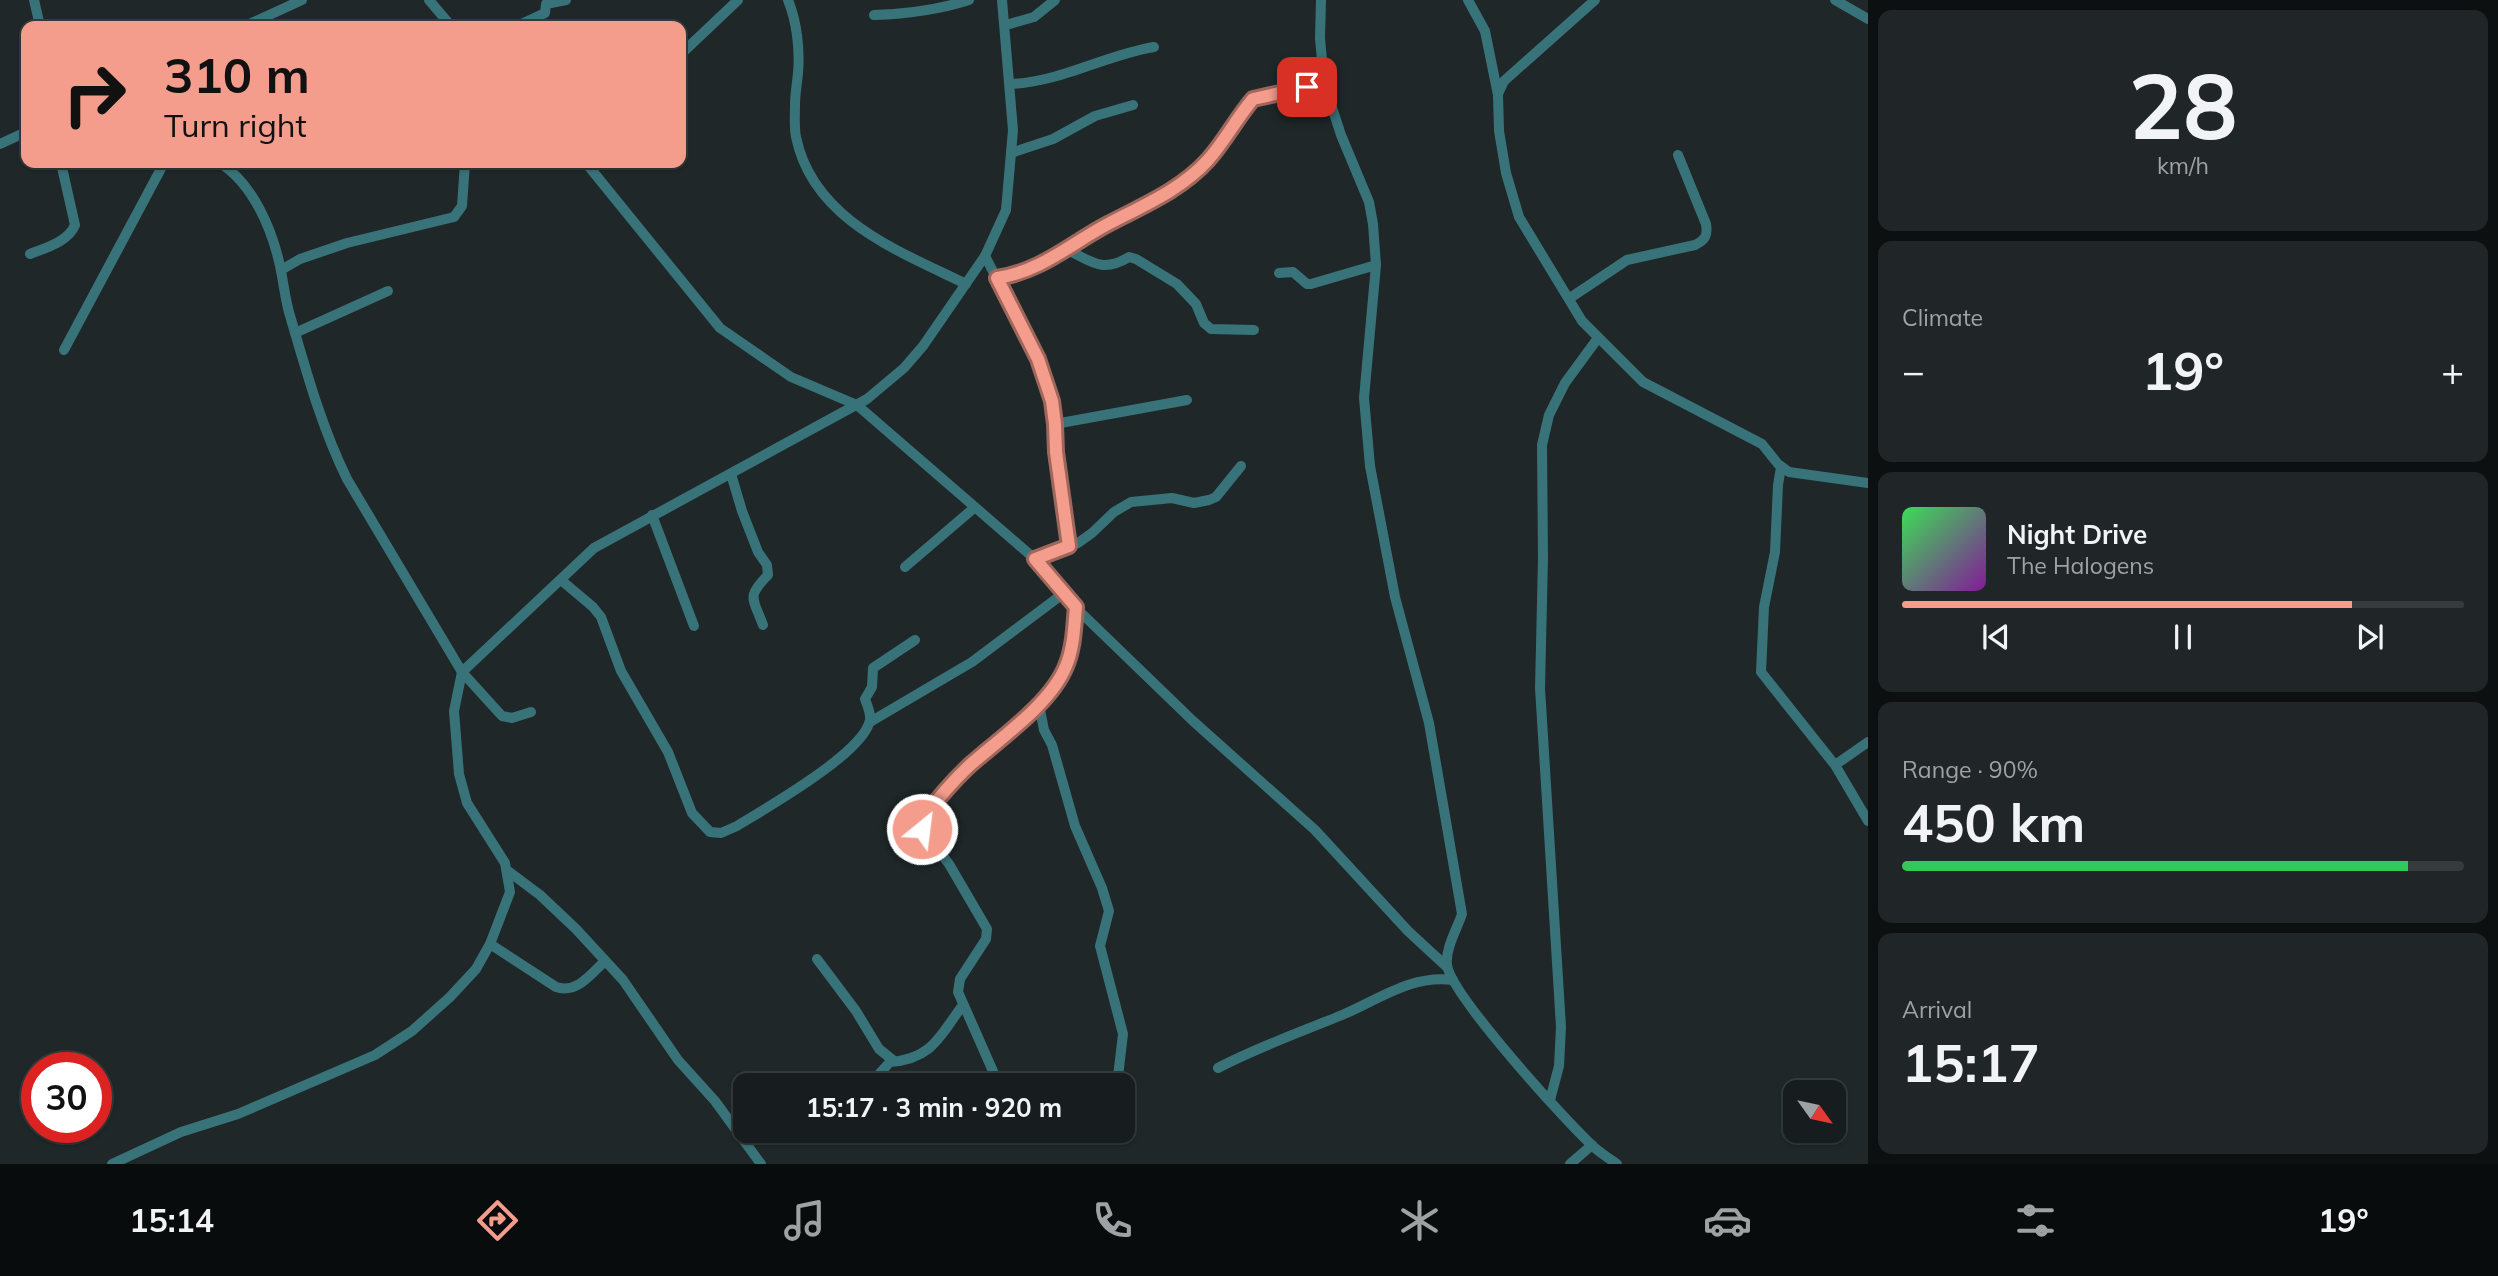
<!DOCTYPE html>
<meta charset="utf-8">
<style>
:root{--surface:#171d1e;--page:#202627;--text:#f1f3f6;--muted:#9ea2a4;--line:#363b3c;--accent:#f49d8c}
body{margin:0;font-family:Mulish,sans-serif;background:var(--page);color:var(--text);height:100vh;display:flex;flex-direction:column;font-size:26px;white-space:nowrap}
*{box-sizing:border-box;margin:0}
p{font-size:23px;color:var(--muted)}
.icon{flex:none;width:38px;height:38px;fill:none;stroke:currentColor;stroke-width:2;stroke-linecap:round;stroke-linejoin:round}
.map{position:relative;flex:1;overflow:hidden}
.panel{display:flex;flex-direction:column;gap:10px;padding:10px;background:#0d1010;width:630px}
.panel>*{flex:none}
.top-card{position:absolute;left:21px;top:21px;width:665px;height:147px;border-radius:14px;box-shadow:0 2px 5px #0004,0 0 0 2px var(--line);background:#f49d8c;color:#111;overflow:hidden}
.needle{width:46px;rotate:123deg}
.controls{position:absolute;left:1783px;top:1080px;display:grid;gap:14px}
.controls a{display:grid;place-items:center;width:63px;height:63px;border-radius:14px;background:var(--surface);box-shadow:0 2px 5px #0004,0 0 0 2px var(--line);font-size:35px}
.speed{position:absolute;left:21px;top:1052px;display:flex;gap:14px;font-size:35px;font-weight:700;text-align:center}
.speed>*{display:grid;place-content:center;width:91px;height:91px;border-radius:50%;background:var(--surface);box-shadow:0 2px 5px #0004,0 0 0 2px var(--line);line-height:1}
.speed .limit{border:10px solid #d22;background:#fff;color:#111}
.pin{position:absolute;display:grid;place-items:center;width:60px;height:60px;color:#fff;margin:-30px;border-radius:14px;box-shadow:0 4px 10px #0006}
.me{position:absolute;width:77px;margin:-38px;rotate:29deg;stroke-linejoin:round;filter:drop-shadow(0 0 5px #0008)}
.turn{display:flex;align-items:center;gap:24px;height:147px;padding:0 28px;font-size:32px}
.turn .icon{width:91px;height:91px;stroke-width:2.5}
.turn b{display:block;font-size:49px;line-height:60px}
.big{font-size:52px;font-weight:700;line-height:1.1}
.panel .card{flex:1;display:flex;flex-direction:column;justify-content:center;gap:10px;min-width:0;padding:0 24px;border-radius:14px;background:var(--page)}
.panel .dial{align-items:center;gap:0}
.dial b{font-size:91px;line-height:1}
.song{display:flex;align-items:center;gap:21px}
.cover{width:84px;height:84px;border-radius:10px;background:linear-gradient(135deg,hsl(130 70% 55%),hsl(290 70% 35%))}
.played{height:7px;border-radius:4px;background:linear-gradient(90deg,var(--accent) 80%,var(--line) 80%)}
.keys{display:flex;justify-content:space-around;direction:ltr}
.heat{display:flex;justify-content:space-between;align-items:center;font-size:38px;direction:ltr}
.charge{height:10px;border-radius:5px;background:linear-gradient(90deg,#34c759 90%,var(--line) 0)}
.trip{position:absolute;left:733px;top:1073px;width:402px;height:70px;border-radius:14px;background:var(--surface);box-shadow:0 2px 5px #0004,0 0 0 2px var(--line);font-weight:700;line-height:70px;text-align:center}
.tab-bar{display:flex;height:112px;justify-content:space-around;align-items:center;background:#090c0c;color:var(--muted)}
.tab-bar .icon{width:49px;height:49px}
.tab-bar .selected{color:var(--accent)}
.tab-bar b{font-size:32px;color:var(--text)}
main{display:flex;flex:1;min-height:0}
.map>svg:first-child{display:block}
</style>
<main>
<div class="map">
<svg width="1868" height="1164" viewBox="0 0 1868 1164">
<rect width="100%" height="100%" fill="#1f2728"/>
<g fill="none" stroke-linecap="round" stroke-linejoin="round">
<!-- minor -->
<g stroke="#38737a" stroke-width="10">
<path d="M 34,0 L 40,26"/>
<path d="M 429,0 L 451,26"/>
<path d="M 788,0 C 797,22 800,50 798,73 C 797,84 795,94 795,105 C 795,115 794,127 796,137 C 813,220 899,251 966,284"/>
<path d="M 1321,0 L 1320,38 L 1324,83 L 1341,135 L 1369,202 L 1373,224 L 1376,265 L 1364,398 L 1370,466 L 1395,597 L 1429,723 L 1462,914 C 1457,929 1445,949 1447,965 C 1451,995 1568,1124 1595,1148 C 1602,1154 1610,1159 1617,1164"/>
<path d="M 1468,0 L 1485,31 L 1498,95 L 1499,131 L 1506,173 L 1519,217 L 1582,321 L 1643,382 L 1762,444 L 1778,464 L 1789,472 L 1868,483"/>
<path d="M 1835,0 L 1868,19"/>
<path d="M 874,15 C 907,14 938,10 969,0"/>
<path d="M 1006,25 L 1034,17 L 1055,0"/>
<path d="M 245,26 L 302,0"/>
<path d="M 517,26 L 545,13 L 546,4 L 566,0"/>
<path d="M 681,54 L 738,0"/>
<path d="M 1011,84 C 1061,82 1105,55 1154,47"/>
<path d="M 1498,94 L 1504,81 L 1595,0"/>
<path d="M 0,144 L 26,132"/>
<path d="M 1011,153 L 1053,139 L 1095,116 L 1133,105"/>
<path d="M 220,163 C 253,184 272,229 280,266 C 284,284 285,301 291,319 C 307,374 322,428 347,479 L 462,672 L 502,716 L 512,718 L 531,712"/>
<path d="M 586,163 L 720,328 L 791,377 L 857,405 L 1035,559 L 1075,607 L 1193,721 L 1315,830 L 1408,931 L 1447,967"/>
<path d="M 1068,250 C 1092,262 1103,273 1129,257 L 1136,259 L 1177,284 L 1196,304 L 1204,323 L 1211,329 L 1254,330"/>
<path d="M 30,254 C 45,248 68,242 75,225 L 61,163"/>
<path d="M 985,256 L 1038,359 L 1052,401 L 1056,452 L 1069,546"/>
<path d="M 281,270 L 300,259 L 347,243 L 454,217 L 462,206 L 465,163"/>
<path d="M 1279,273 L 1293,272 L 1307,284 L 1311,284 L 1376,265"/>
<path d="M 997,278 C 1042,271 1069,244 1107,224 C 1142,206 1182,190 1208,161 C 1225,142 1236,119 1253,99 L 1324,83"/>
<path d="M 1570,298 L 1627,260 L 1695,245 C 1705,240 1708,236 1706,224 L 1678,155"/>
<path d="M 295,333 L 388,291"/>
<path d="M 64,350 L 164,163"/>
<path d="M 1055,424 L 1187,400"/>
<path d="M 1781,467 L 1778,485 L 1775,552 L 1764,607 L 1761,672 L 1835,765 L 1868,821"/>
<path d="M 731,474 L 742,511 L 758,552 L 767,565 L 768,575 C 746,597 753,598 763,625"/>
<path d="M 652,515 L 694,626"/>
<path d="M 1035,559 L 1078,543 L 1092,533 L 1114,512 L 1131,502 L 1172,498 L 1194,503 L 1209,500 L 1216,497 L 1241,466"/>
<path d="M 905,567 L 974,508"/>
<path d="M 561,580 L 593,607 L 601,617 L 621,671 L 668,752 L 692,813 L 710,832 L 721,833 L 737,826 C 766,808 864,753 870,720 C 871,713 867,705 865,699 L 872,687 L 873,668 L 915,640"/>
<path d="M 1039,705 L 1044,730 L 1052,745 L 1075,826 L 1102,888 L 1109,911 L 1100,946 L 1123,1034 L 1117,1085"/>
<path d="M 870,722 L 972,662 L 1064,593"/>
<path d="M 1835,765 L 1868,742"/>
<path d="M 508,871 L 540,895 L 576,929 L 623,980 L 678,1060 L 715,1101 L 761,1164"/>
<path d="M 490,944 L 556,987 C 577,994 591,974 605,961"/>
<path d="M 817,959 L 856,1011 L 879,1049 L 894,1061"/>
<path d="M 1218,1068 C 1258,1047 1301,1032 1342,1015 C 1378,1000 1412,974 1453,980"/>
<path d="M 996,1078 L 958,992 L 960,979 L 986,939 L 987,929 L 949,864 L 922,829 L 922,819 C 936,801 952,782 969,766 C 999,739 1051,704 1066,666 C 1074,647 1074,627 1075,607"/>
<path d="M 869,1085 L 890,1062 C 933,1059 940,1035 963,1005"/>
<path d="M 1550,1100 L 1559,1066 L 1561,1027 L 1540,688 L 1543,558 L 1542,445 L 1549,415 L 1565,383 L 1598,338"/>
<path d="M 112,1164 L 181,1132 L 238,1114 L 375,1055 L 412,1031 L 450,997 L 476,969 L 490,944 L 510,892 L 505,863 L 467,803 L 459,774 L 454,711 L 462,672 L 594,548 L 867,399 L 904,368 L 923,346 L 985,256 L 1006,210 L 1013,130 L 1002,0"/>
<path d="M 1570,1164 L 1592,1145"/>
</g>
</g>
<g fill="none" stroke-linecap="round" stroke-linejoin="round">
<!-- route casing -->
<g stroke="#9f665b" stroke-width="18">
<path id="route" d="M 922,829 L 922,819 C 936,801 952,782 969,766 C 999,739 1051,704 1066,666 C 1074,647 1074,627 1076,607 L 1035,559 L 1069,546 L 1056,452 L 1055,424 L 1052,401 L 1038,359 L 997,278 C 1042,271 1070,244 1108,224 C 1142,206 1181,190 1208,160 C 1225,141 1236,119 1253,99 L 1307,87"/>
</g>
<!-- route -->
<use href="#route" stroke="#f49d8c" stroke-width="12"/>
</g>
</svg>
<div class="controls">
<a><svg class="needle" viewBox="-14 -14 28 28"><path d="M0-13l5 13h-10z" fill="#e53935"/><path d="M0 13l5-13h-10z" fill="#9ea2a4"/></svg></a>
</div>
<div class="speed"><div class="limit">30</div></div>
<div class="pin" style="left:1307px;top:87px;background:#d93025"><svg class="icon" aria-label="arrive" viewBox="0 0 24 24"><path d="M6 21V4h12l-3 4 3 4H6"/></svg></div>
<svg class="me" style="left:922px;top:829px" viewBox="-20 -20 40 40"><circle r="17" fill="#f49d8c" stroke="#fff" stroke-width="3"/><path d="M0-11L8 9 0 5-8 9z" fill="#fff"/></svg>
<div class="trip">15:17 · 3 min · 920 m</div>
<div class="top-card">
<div class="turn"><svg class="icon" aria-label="right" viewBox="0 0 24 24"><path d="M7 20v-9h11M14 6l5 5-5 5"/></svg><div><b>310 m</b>Turn right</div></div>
</div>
</div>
<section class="panel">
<div class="card dial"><b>28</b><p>km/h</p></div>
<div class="card"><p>Climate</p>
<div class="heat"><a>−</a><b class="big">19°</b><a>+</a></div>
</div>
<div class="card">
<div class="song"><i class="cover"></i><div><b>Night Drive</b><p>The Halogens</p></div></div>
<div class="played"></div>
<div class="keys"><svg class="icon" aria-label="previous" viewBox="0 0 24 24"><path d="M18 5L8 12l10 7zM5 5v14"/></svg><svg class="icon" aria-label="pause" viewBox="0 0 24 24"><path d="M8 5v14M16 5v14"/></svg><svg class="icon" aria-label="next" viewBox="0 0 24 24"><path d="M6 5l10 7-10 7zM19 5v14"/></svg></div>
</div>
<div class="card"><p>Range · 90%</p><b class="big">450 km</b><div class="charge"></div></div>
<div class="card"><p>Arrival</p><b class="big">15:17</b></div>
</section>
</main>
<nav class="tab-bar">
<b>15:14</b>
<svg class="icon selected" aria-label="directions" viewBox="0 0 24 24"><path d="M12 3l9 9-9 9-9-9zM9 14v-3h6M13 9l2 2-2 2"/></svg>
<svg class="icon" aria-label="music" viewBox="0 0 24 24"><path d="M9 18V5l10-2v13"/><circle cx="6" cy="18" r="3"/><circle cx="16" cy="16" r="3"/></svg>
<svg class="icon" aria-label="phone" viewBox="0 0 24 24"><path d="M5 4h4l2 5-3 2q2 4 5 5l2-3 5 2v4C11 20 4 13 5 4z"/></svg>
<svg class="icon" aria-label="climate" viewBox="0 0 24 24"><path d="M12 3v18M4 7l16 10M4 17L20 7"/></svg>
<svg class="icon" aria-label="car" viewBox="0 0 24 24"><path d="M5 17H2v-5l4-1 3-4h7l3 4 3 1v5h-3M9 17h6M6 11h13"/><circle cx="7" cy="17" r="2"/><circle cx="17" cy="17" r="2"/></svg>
<svg class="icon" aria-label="filters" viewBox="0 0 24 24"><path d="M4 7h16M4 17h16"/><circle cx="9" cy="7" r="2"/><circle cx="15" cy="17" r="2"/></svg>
<b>19°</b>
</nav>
